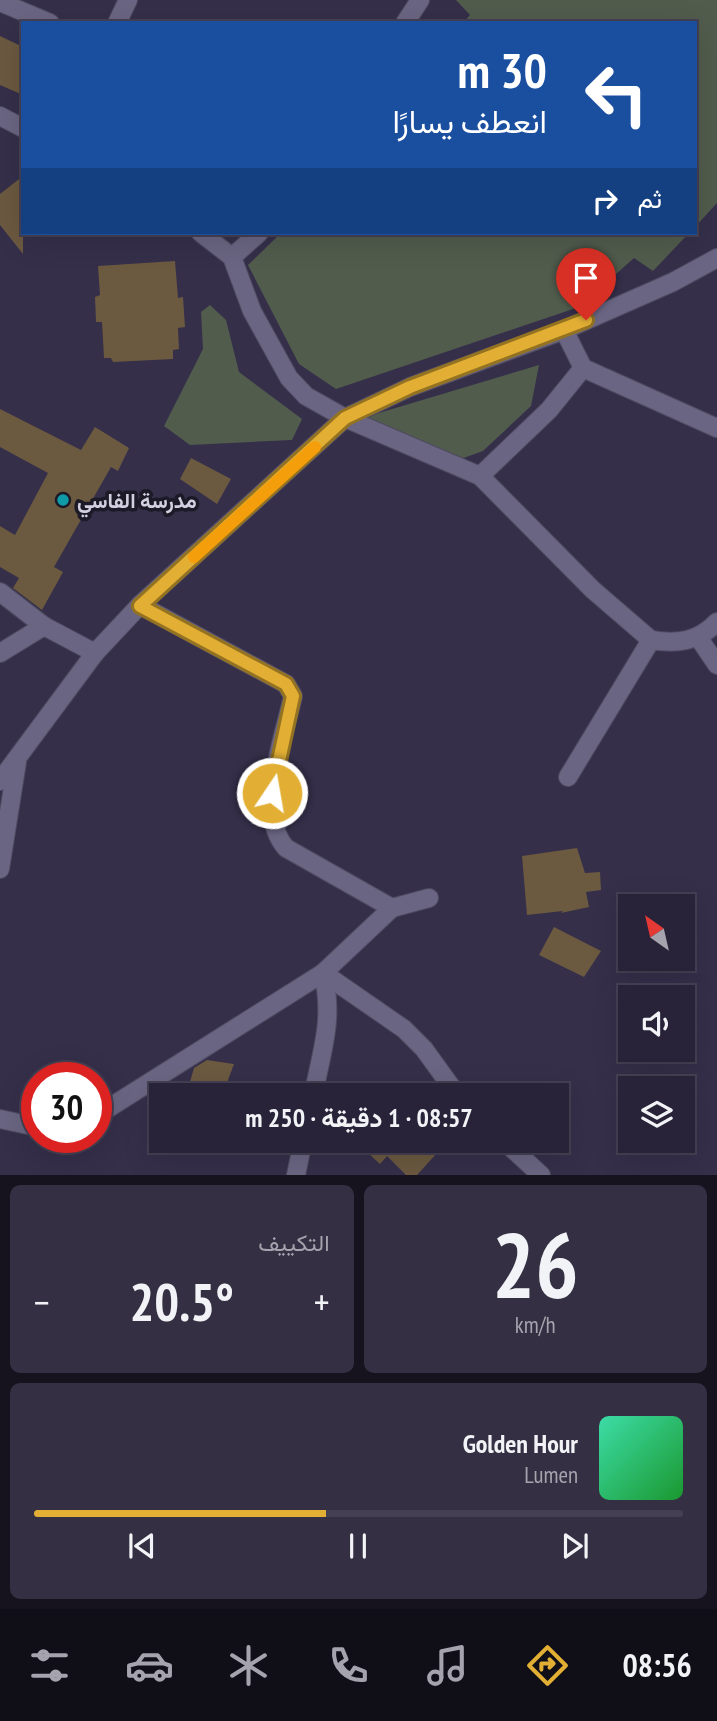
<!DOCTYPE html>
<html lang="ar">
<meta charset="utf-8">
<style>
:root{--surface:#282338;--page:#342f43;--text:#f1f3f6;--muted:#a5a4ae;--line:#444053;--accent:#e2af34}
body{margin:0;font-family:"PT Sans Narrow",Vazirmatn,sans-serif;background:var(--page);color:var(--text);direction:rtl;height:100vh;display:flex;flex-direction:column;font-size:26px;white-space:nowrap}
*{box-sizing:border-box;margin:0}
p{font-size:23px;color:var(--muted)}
.icon{flex:none;width:38px;height:38px;fill:none;stroke:currentColor;stroke-width:2;stroke-linecap:round;stroke-linejoin:round}
.map{position:relative;height:1175px;overflow:hidden;direction:ltr}
.sheet{display:flex;flex-direction:column;gap:10px;padding:10px;background:#16131f;flex:1}
.sheet>*{flex:none}
.top-card{position:absolute;left:21px;top:21px;width:676px;height:214px;border-radius:0px;box-shadow:0 7px 28px #0002,0 0 0 2px var(--line);direction:rtl;background:#1a4fa0;color:#fff;overflow:hidden}
.needle{width:46px;rotate:326deg}
.controls{position:absolute;left:618px;top:894px;display:grid;gap:14px}
.controls a{display:grid;place-items:center;width:77px;height:77px;border-radius:0px;background:var(--surface);box-shadow:0 7px 28px #0002,0 0 0 2px var(--line);font-size:35px}
.speed{position:absolute;left:21px;top:1062px;display:flex;gap:14px;font-size:35px;font-weight:700;text-align:center}
.speed>*{display:grid;place-content:center;width:91px;height:91px;border-radius:50%;background:var(--surface);box-shadow:0 7px 28px #0002,0 0 0 2px var(--line);line-height:1}
.speed .limit{border:10px solid #d22;background:#fff;color:#111}
.pin{position:absolute;display:grid;place-items:center;width:60px;height:60px;color:#fff;margin:-72px -30px;border-radius:50% 50% 50% 0;rotate:-45deg;box-shadow:0 0 7px #0007}
.pin .icon{rotate:45deg}
.me{position:absolute;width:77px;margin:-38px;rotate:12deg;stroke-linejoin:round;filter:drop-shadow(0 0 5px #0008)}
.turn{display:flex;align-items:center;gap:24px;height:147px;padding:0 35px;font-size:32px}
.turn .icon{width:91px;height:91px;stroke-width:2.5}
.turn b{display:block;font-size:49px;line-height:60px}
.then{display:flex;align-items:center;height:66px;padding:0 35px;background:#0003;gap:14px;font-size:26px}
.big{font-size:52px;font-weight:700;line-height:1.1}
.sheet .widget{flex:1;display:flex;flex-direction:column;justify-content:center;gap:10px;min-width:0;padding:0 24px;border-radius:10px;background:var(--page)}
.sheet .dial{align-items:center;gap:0}
.dial b{font-size:91px;line-height:1}
.song{display:flex;align-items:center;gap:21px}
.cover{width:84px;height:84px;border-radius:10px;background:linear-gradient(135deg,hsl(160 70% 55%),hsl(130 70% 35%))}
.played{height:7px;border-radius:4px;background:linear-gradient(90deg,var(--accent) 45%,var(--line) 45%)}
.keys{display:flex;justify-content:space-around;direction:ltr}
.heat{display:flex;justify-content:space-between;align-items:center;font-size:38px;direction:ltr}
.sheet .tiles{flex:1;display:grid;gap:10px;grid-template-columns:1fr 1fr}
.widget:last-child{grid-column:span 2}
.trip{position:absolute;left:149px;top:1083px;width:420px;height:70px;border-radius:0px;background:var(--surface);box-shadow:0 7px 28px #0002,0 0 0 2px var(--line);font-weight:700;line-height:70px;text-align:center;direction:rtl}
.menu{display:flex;height:112px;justify-content:space-around;align-items:center;background:#100e16;color:var(--muted)}
.menu .icon{width:49px;height:49px}
.menu .selected{color:var(--accent)}
.menu b{font-size:32px;color:var(--text)}
.map>svg:first-child{display:block}
</style>
<div class="map">
<svg width="717" height="1175" viewBox="0 0 717 1175">
<rect width="100%" height="100%" fill="#352f4a"/>
<!-- green -->
<g fill="#515c4d">
<path d="M 456,0 L 717,0 L 717,203 L 695,227 L 695,23 L 463,23 L 470,15 Z"/>
<path d="M 281,233 L 689,233 L 653,271 L 634,258 L 579,307 L 336,389 L 299,364 L 248,265 Z"/>
<path d="M 210,305 L 226,320 L 239,372 L 302,419 L 292,440 L 190,445 L 164,426 L 203,349 L 201,312 Z"/>
<path d="M 539,365 L 531,406 L 483,451 L 458,460 L 352,421 Z"/>
</g>
<!-- building -->
<g fill="#6b5940">
<path d="M 0,36 L 23,47 L 23,95 L 0,85 Z"/>
<path d="M 23,176 L 23,254 L 0,225 L 0,194 Z"/>
<path d="M 175,261 L 178,298 L 183,297 L 185,327 L 178,328 L 179,349 L 173,350 L 173,359 L 113,362 L 111,358 L 104,358 L 102,322 L 96,322 L 95,297 L 100,295 L 98,266 Z"/>
<path d="M 0,409 L 81,450 L 95,427 L 129,448 L 118,471 L 111,467 L 54,567 L 63,572 L 42,610 L 13,588 L 19,578 L 0,567 L 0,526 L 15,535 L 48,473 L 0,447 Z"/>
<path d="M 191,458 L 231,479 L 217,504 L 180,479 Z"/>
<path d="M 577,848 L 585,873 L 600,872 L 601,890 L 586,892 L 589,907 L 561,913 L 563,911 L 527,915 L 522,856 Z"/>
<path d="M 554,927 L 601,951 L 584,977 L 539,955 Z"/>
<path d="M 207,1060 L 234,1064 L 222,1096 L 186,1096 L 194,1068 Z"/>
<path d="M 355,1141 L 448,1141 L 417,1175 L 406,1175 L 387,1156 L 380,1164 Z"/>
</g>
<g fill="none" stroke-linecap="round" stroke-linejoin="round">
<!-- minor casing -->
<g stroke="#4f4b61" stroke-width="20">
<g id="minor">
<path d="M 0,2 L 50,23"/>
<path d="M 117,23 L 128,0"/>
<path d="M 405,23 L 420,0"/>
<path d="M 0,116 L 23,128"/>
<path d="M 201,233 L 232,257 L 252,311 L 289,378 L 306,396 L 345,418 L 480,476 L 593,590 L 651,640"/>
<path d="M 232,257 L 259,233"/>
<path d="M 583,368 L 717,428"/>
<path d="M 480,476 L 549,410 L 583,368 L 564,330"/>
<path d="M 0,592 L 44,626 L 95,653"/>
<path d="M 140,605 L 286,684 L 293,696 C 284,737 255,814 286,848 L 392,908"/>
<path d="M 698,637 L 717,665"/>
<path d="M 0,653 L 44,626"/>
<path d="M 568,777 L 651,640 C 677,644 698,642 717,622"/>
<path d="M 0,781 L 95,653 L 140,605 L 345,418 L 410,387 L 564,330 L 673,282 L 717,258"/>
<path d="M 0,869 L 17,762"/>
<path d="M 313,1096 C 322,1050 334,1019 323,973 L 392,908 L 429,898"/>
<path d="M 96,1116 L 323,973 L 404,1029 L 424,1049 L 458,1096"/>
<path d="M 0,1119 L 37,1127"/>
<path d="M 504,1141 L 541,1175"/>
<path d="M 296,1175 L 303,1141"/>
</g>
</g>
<!-- minor -->
<use href="#minor" stroke="#6a6582" stroke-width="18"/>
</g>
<g fill="none" stroke-linecap="round" stroke-linejoin="round">
<!-- route casing -->
<g stroke="#937222" stroke-width="18">
<path id="route" d="M 272,793 L 293,696 L 286,684 L 140,606 L 345,418 L 410,387 L 586,320"/>
</g>
<!-- route -->
<use href="#route" stroke="#e2af34" stroke-width="12"/>
<!-- slow -->
<path stroke="#f59e0b" stroke-width="12" d="M 194,557 L 315,447"/>
</g>
<!-- markers -->
<circle fill="#0f9aa8" stroke="#1c1a26" stroke-width="2.5" cx="63" cy="500" r="7"/>
<g text-anchor="middle" dominant-baseline="central" stroke-width="7" stroke-linejoin="round" paint-order="stroke">
<!-- poi labels -->
<g font-size="21" font-weight="bold" fill="#d2cfe0" stroke="#1c1a26" text-anchor="start">
<text x="77" y="500">مدرسة الفاسي</text>
</g>
</g>
</svg>
<div class="controls">
<a><svg class="needle" viewBox="-14 -14 28 28"><path d="M0-13l5 13h-10z" fill="#e53935"/><path d="M0 13l5-13h-10z" fill="#a5a4ae"/></svg></a>
<a><svg class="icon" aria-label="sound" viewBox="0 0 24 24"><path d="M4 9h4l5-4v14l-5-4H4zM17 9q2 3 0 6"/></svg></a>
<a><svg class="icon" aria-label="layers" viewBox="0 0 24 24"><path d="M12 4l9 5-9 5-9-5zM3 14l9 5 9-5"/></svg></a>
</div>
<div class="speed"><div class="limit">30</div></div>
<div class="pin" style="left:586px;top:320px;background:#d93025"><svg class="icon" aria-label="arrive" viewBox="0 0 24 24"><path d="M6 21V4h12l-3 4 3 4H6"/></svg></div>
<svg class="me" style="left:272px;top:793px" viewBox="-20 -20 40 40"><circle r="17" fill="#e2af34" stroke="#fff" stroke-width="3"/><path d="M0-11L8 9 0 5-8 9z" fill="#fff"/></svg>
<div class="trip">08:57 · 1 دقيقة · 250 m</div>
<div class="top-card">
<div class="turn"><svg class="icon" aria-label="left" viewBox="0 0 24 24"><path d="M17 20v-9H6M10 6l-5 5 5 5"/></svg><div><b>30 m</b>انعطف يسارًا</div></div>
<div class="then">ثم<svg class="icon" aria-label="right" viewBox="0 0 24 24"><path d="M7 20v-9h11M14 6l5 5-5 5"/></svg></div>
</div>
</div>
<section class="sheet">
<div class="tiles">
<div class="widget dial"><b>26</b><p>km/h</p></div>
<div class="widget"><p>التكييف</p>
<div class="heat"><a>−</a><b class="big">20.5°</b><a>+</a></div>
</div>
<div class="widget">
<div class="song"><i class="cover"></i><div><b>Golden Hour</b><p>Lumen</p></div></div>
<div class="played"></div>
<div class="keys"><svg class="icon" aria-label="previous" viewBox="0 0 24 24"><path d="M18 5L8 12l10 7zM5 5v14"/></svg><svg class="icon" aria-label="pause" viewBox="0 0 24 24"><path d="M8 5v14M16 5v14"/></svg><svg class="icon" aria-label="next" viewBox="0 0 24 24"><path d="M6 5l10 7-10 7zM19 5v14"/></svg></div>
</div>
</div>
</section>
<nav class="menu">
<b>08:56</b>
<svg class="icon selected" aria-label="directions" viewBox="0 0 24 24"><path d="M12 3l9 9-9 9-9-9zM9 14v-3h6M13 9l2 2-2 2"/></svg>
<svg class="icon" aria-label="music" viewBox="0 0 24 24"><path d="M9 18V5l10-2v13"/><circle cx="6" cy="18" r="3"/><circle cx="16" cy="16" r="3"/></svg>
<svg class="icon" aria-label="phone" viewBox="0 0 24 24"><path d="M5 4h4l2 5-3 2q2 4 5 5l2-3 5 2v4C11 20 4 13 5 4z"/></svg>
<svg class="icon" aria-label="climate" viewBox="0 0 24 24"><path d="M12 3v18M4 7l16 10M4 17L20 7"/></svg>
<svg class="icon" aria-label="car" viewBox="0 0 24 24"><path d="M5 17H2v-5l4-1 3-4h7l3 4 3 1v5h-3M9 17h6M6 11h13"/><circle cx="7" cy="17" r="2"/><circle cx="17" cy="17" r="2"/></svg>
<svg class="icon" aria-label="filters" viewBox="0 0 24 24"><path d="M4 7h16M4 17h16"/><circle cx="9" cy="7" r="2"/><circle cx="15" cy="17" r="2"/></svg>
</nav>
